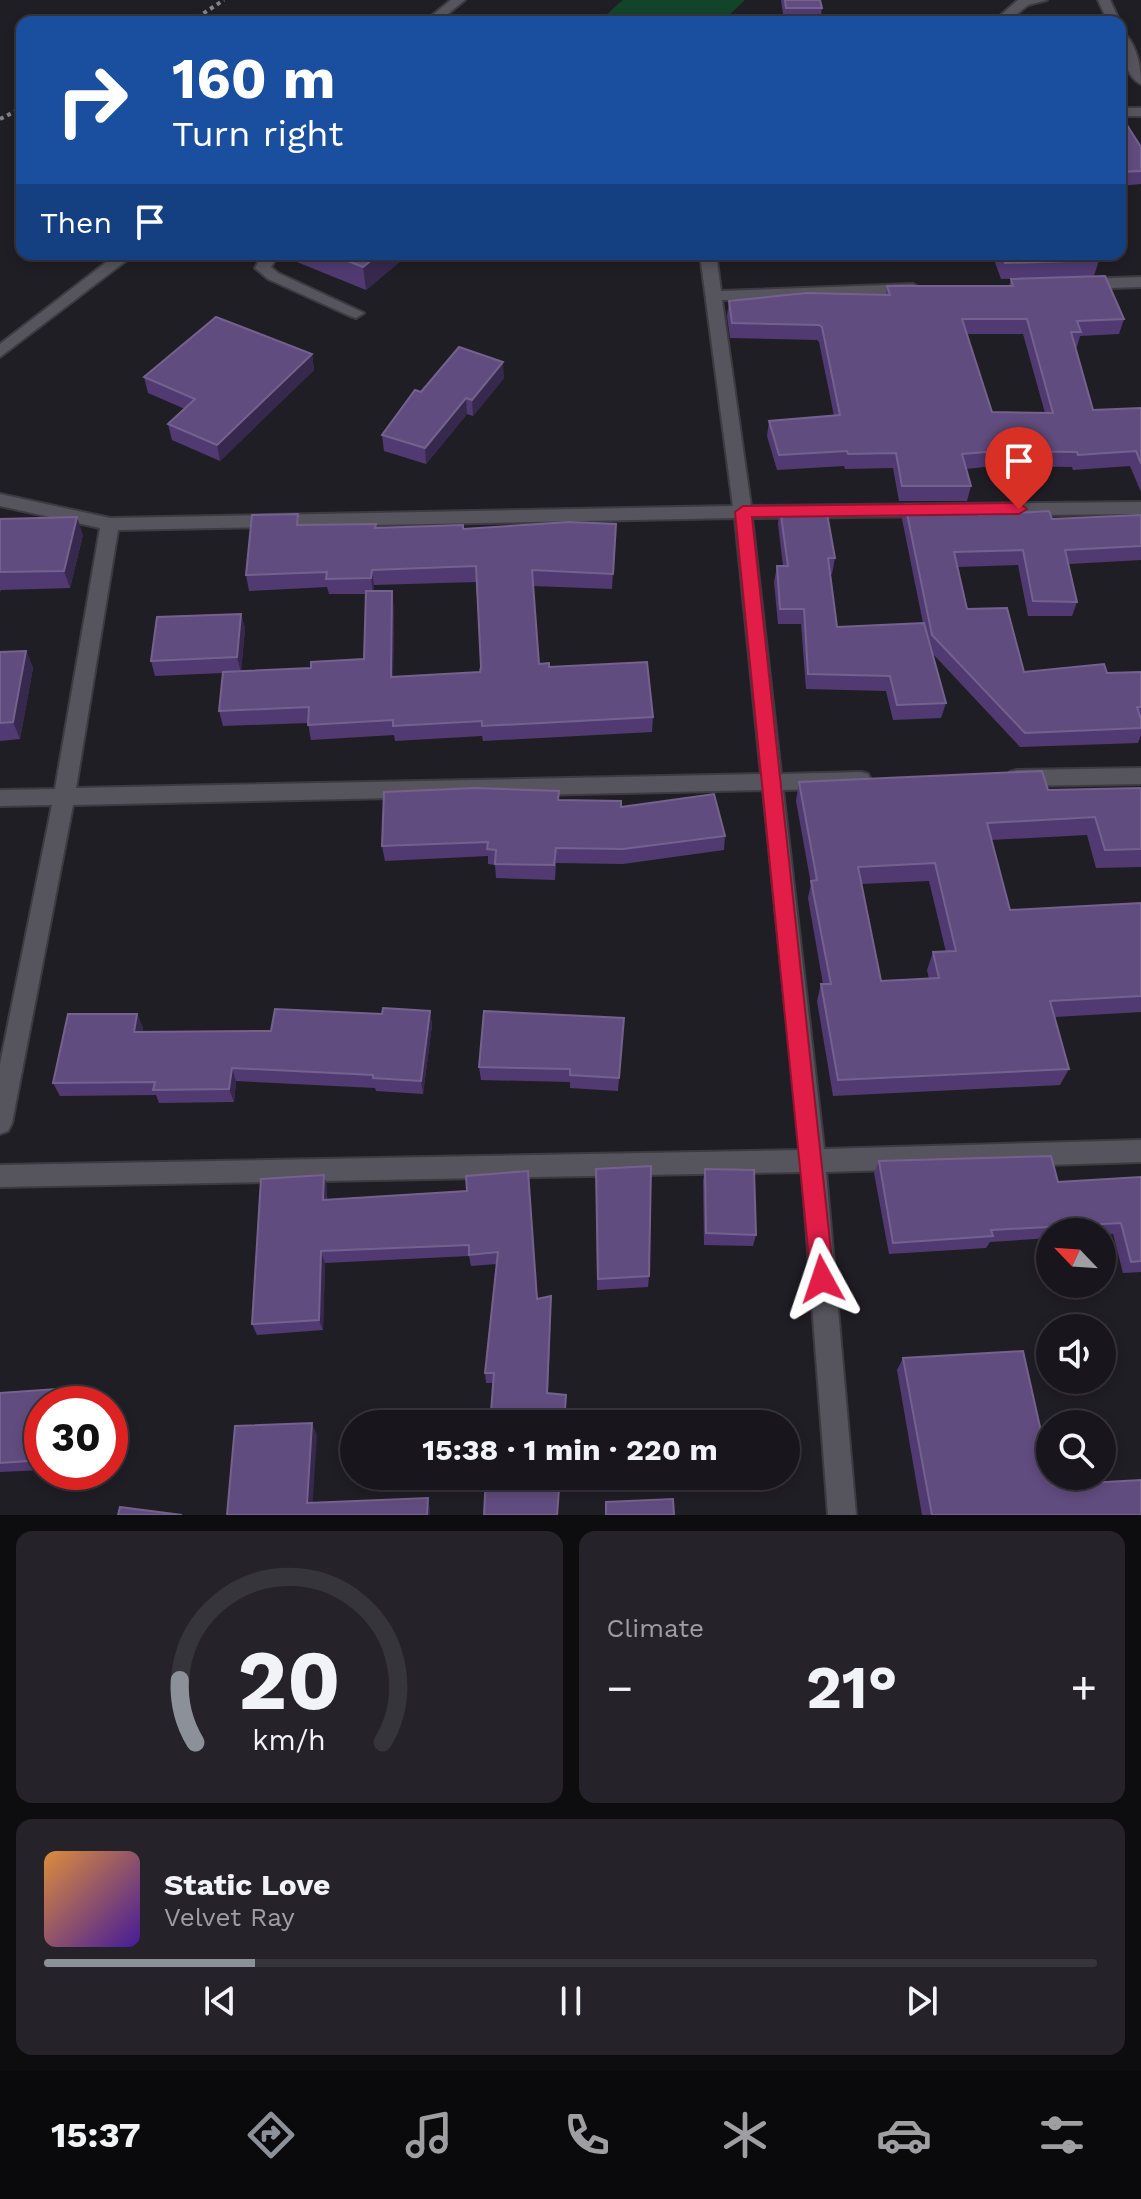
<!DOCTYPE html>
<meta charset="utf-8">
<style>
:root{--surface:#18161c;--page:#252329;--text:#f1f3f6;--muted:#9f9fa3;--line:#36353b;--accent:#8c9099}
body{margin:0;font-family:"Work Sans",sans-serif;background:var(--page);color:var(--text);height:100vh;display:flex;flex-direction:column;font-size:30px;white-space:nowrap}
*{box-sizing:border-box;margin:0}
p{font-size:26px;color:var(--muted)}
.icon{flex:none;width:44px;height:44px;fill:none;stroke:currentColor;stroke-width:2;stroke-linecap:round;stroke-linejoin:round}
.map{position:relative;height:1515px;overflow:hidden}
.drawer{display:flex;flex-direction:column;gap:16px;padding:16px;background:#0d0c0f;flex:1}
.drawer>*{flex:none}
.top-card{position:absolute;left:16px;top:16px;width:1110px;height:244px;border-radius:16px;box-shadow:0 4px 12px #0003,0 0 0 2px var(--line);background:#1a4fa0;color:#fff;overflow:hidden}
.needle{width:52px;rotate:295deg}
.controls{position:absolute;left:1036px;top:1218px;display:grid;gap:16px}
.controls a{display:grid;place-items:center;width:80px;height:80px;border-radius:50%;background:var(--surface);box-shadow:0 4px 12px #0003,0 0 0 2px var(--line);font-size:40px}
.speed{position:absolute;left:24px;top:1386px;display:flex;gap:16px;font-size:40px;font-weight:700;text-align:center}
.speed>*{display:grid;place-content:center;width:104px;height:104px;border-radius:50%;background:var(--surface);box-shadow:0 4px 12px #0003,0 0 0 2px var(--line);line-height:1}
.speed .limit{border:12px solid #d22;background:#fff;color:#111}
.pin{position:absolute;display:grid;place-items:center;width:68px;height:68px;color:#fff;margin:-82px -34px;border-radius:50% 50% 50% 0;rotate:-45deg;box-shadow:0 0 8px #0007}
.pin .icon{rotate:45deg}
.me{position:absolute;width:88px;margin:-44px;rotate:355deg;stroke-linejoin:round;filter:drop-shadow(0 0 6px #0008)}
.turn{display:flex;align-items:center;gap:28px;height:168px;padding:0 24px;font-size:36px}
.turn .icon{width:104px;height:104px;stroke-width:2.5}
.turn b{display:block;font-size:56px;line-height:68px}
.then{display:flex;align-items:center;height:76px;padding:0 24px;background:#0003;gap:16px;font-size:30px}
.big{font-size:60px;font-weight:700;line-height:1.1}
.drawer .tile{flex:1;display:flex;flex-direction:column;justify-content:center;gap:12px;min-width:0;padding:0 28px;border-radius:16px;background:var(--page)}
.drawer .dial{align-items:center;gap:0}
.dial svg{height:208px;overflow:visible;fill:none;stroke:var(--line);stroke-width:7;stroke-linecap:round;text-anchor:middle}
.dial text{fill:var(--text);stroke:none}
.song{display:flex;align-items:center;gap:24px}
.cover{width:96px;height:96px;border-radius:12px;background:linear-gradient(135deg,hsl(30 70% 55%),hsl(260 70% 35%))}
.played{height:8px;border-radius:4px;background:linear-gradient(90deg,var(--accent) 20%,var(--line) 20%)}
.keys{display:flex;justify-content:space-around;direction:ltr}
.heat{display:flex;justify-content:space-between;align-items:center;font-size:44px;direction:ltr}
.drawer .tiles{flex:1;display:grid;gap:16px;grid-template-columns:1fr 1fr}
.tile:last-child{grid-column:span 2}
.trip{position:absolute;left:340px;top:1410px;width:460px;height:80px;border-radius:40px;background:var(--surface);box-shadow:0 4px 12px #0003,0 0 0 2px var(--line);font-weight:700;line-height:80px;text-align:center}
.dock{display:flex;height:128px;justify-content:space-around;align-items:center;background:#0a090b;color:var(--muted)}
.dock .icon{width:56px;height:56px}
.dock .active{color:var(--accent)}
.dock b{font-size:36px;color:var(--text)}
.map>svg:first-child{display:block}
</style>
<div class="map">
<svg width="1141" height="1515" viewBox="0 0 1141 1515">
<rect width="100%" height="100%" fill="#201e25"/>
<!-- green -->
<path fill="#114429" d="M 623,0 L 745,0 L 722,22 L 625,22 L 605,16 Z"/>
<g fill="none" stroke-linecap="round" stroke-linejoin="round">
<!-- street casing -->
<g stroke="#3d3b41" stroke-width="4">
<g id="street">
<path d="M 1018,0 L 1047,0 L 1028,5 L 1007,22 L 993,22 Z"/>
<path d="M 1098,0 L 1110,0 L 1120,22 L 1120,23 L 1108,22 Z"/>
<path d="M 1120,31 C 1136,39 1141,67 1141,84 C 1125,77 1120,48 1120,31 Z"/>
<rect x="1120" y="108" width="21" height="8"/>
<path d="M 263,254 L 279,254 L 271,267 L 278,273 L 364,313 L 356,318 L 350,316 L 268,279 L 255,268 Z"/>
<path d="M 700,254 L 716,254 L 721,291 L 913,284 L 921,289 L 913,294 L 722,300 L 751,506 L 1141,502 L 1141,514 L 752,518 L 781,774 L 861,772 L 868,774 L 871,780 L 868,786 L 861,788 L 783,790 L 824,1149 L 1141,1140 L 1141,1162 L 826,1172 L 856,1515 L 828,1515 L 802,1172 L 0,1187 L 0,1165 L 800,1150 L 763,790 L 73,805 L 12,1123 L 8,1131 L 0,1134 L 0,1064 L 52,805 L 0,806 L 0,790 L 55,789 L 100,528 L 0,506 L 0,494 L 110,518 L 733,506 ZM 735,518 L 761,774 L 76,788 L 118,530 Z"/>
<path d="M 1141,277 L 1141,287 L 1081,289 L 1073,284 L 1081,279 Z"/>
<path d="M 1141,768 L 1141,784 L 1017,786 L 1010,784 L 1007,778 L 1010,772 L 1017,770 Z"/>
</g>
</g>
<!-- secondary casing -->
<g stroke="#3d3b41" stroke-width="4">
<g id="secondary">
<path d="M 451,0 L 465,0 L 438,22 L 424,22 Z"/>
<path d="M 117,254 L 135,254 L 0,357 L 0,344 Z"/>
</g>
</g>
<!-- path -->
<g stroke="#838187" stroke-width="4" stroke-dasharray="4 4" stroke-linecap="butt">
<path d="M 190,22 L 224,0"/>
<path d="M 0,119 L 22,108"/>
</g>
<!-- street -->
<use href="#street" fill="#56545c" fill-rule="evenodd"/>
<!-- secondary -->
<use href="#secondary" fill="#56545c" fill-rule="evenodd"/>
</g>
<!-- wall -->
<g fill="#513a72" fill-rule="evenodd">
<path d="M 781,0 L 820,0 L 822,8 L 820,21 L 784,21 Z"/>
<path d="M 1120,114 L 1141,147 L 1141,184 L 1120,186 Z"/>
<path d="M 281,254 L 409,254 L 366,290 L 282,256 Z"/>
<path d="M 992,254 L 1096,254 L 1099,260 L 1094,276 L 1001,279 Z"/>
<path d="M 1011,279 L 1124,319 L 1119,334 L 1080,336 L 1077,347 L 1076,347 L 1093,410 L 1141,408 L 1141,492 L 1130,466 L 1073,470 L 1072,467 L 994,466 L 966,469 L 971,486 L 967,501 L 899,501 L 893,468 L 845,469 L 844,466 L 777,470 L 767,436 L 769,421 L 834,416 L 819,342 L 817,340 L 730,338 L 727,316 L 729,301 L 886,295 L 887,286 L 1009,286 ZM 967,334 L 1023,334 L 1045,413 L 992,412 Z"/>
<path d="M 312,354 L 314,370 L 220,461 L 172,440 L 168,424 L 185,409 L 148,393 L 144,377 Z"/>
<path d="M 504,378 L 473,416 L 467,414 L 426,464 L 384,451 L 382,435 L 421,392 Z"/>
<path d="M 905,504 L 979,515 L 1052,519 L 1141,515 L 1141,560 L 1069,564 L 1077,602 L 1072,616 L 1028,616 L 1018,565 L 957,567 L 967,609 L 1024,672 L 1141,672 L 1141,735 L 1138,743 L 1020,747 L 933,654 L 946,703 L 941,718 L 893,720 L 886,691 L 806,689 L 801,624 L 778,624 L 774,582 L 777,566 L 783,566 L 778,524 L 780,508 L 835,558 L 832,574 L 830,574 L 837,627 L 923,623 L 902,519 Z"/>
<path d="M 0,519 L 83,535 L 70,588 L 1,590 L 0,592 Z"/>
<path d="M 376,524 L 376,528 L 463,529 L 616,524 L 612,589 L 533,586 L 539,664 L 549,667 L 653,717 L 652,732 L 483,741 L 482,736 L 395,741 L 394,735 L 311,740 L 308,723 L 223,726 L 219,711 L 223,673 L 155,676 L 151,661 L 241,614 L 245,629 L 241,671 L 311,668 L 364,659 L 366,594 L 329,594 L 327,587 L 249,591 L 246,575 L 300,525 ZM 476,582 L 481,667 L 480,672 L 393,677 L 394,607 L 373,591 L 374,585 Z"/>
<path d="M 26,651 L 33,668 L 20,739 L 0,741 L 0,652 Z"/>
<path d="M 799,782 L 1048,790 L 1141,788 L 1141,867 L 1096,868 L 1087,835 L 991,840 L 1010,910 L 1141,903 L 1141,1012 L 1055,1017 L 1069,1069 L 1060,1085 L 833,1096 L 817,1001 L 821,984 L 823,984 L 808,898 L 811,884 L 796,801 ZM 929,881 L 946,952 L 933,952 L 927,970 L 929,979 L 881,981 L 861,884 Z"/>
<path d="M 559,800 L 621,807 L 725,836 L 724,850 L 623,864 L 556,863 L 555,880 L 496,878 L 495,865 L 488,864 L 488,856 L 385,861 L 382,846 Z"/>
<path d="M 430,1011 L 432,1025 L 423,1094 L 376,1091 L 375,1088 L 236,1081 L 234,1102 L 159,1103 L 156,1095 L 60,1096 L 53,1083 L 137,1014 L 143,1028 L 142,1032 L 271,1031 L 382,1014 Z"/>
<path d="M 624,1018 L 618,1091 L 570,1088 L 570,1082 L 481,1080 L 479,1067 Z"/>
<path d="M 879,1161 L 1058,1182 L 1141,1177 L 1141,1272 L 1123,1273 L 1113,1234 L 1102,1235 L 1102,1232 L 1050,1232 L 1050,1238 L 990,1242 L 986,1248 L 889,1254 L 874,1173 Z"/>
<path d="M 705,1169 L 756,1235 L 753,1246 L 704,1245 L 703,1181 Z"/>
<path d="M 324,1175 L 327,1187 L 327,1200 L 467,1191 L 537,1299 L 551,1307 L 548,1394 L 566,1405 L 565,1424 L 490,1424 L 494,1383 L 486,1383 L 485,1373 L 497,1264 L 471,1266 L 469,1256 L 325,1263 L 323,1330 L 257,1335 L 252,1324 Z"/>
<path d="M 596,1181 L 649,1276 L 648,1287 L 597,1290 Z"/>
<path d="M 903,1358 L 1053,1485 L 1141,1515 L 922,1515 L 897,1370 Z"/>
<path d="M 0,1393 L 92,1397 L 91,1404 L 42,1404 L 42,1470 L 0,1472 Z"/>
</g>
<!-- shaded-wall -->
<g fill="#37284e">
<path d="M 379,254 L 409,254 L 366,290 L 363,267 Z"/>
<path d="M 312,354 L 314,370 L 220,461 L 217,445 Z"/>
<path d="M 503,362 L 504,378 L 473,416 L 472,400 Z"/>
<path d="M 466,398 L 467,414 L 426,464 L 425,448 Z"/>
<path d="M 77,517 L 83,535 L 70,588 L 64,571 Z"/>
<path d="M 372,570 L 374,585 L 373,594 L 371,578 Z"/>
<path d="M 392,591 L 394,607 L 393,692 L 391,677 Z"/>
<path d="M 241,614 L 245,629 L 241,672 L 237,657 Z"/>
<path d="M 26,651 L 33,668 L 20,739 L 13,722 Z"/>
<path d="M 430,1011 L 432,1025 L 423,1094 L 421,1081 Z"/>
<path d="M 137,1014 L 143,1028 L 140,1046 L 134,1032 Z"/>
<path d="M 232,1068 L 236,1081 L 234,1102 L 229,1089 Z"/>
<path d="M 324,1175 L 327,1187 L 326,1212 L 323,1200 Z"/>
<path d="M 321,1251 L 325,1263 L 323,1330 L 319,1320 Z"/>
<path d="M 85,1387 L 92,1397 L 91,1404 L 83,1404 Z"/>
<path d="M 312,1423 L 317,1435 L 312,1513 L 307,1503 Z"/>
<path d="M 428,1498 L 430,1509 L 430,1515 L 427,1515 Z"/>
</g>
<!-- building -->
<g fill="#604c7e" stroke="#74628e" stroke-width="2" fill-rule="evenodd">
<path d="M 785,0 L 820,0 L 822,8 L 786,8 Z"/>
<path d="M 1120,114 L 1141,147 L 1141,171 L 1120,172 Z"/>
<path d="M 331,254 L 379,254 L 363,267 Z"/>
<path d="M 1002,254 L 1096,254 L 1099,260 L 1005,263 Z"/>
<path d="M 1105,276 L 1124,319 L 1077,321 L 1081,332 L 1071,332 L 1093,410 L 1141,408 L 1141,464 L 1136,451 L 1078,455 L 1077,452 L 998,451 L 962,454 L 971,486 L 902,486 L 896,453 L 848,454 L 847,451 L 779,455 L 769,421 L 840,415 L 822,327 L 819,325 L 732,323 L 729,301 L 807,293 L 890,295 L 887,286 L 1013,286 L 1011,279 ZM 962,319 L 1027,319 L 1053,413 L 992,412 Z"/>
<path d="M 216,317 L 312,354 L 217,445 L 168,424 L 195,399 L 144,377 Z"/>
<path d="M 459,347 L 503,362 L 472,400 L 466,398 L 425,448 L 382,435 L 415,390 L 421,392 Z"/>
<path d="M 905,504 L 976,504 L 979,515 L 1049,511 L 1052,519 L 1141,515 L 1141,546 L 1065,550 L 1077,602 L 1033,601 L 1023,550 L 954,552 L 967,609 L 1007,608 L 1024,672 L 1104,664 L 1107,673 L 1141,672 L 1141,707 L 1137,707 L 1141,719 L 1141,728 L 1025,733 L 932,635 Z"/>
<path d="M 780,508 L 826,508 L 835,558 L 828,558 L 837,627 L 924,623 L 946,703 L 897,705 L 890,676 L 808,674 L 804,609 L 780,609 L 777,566 L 788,566 Z"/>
<path d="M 298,514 L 297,525 L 376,524 L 375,528 L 463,525 L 463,529 L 569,522 L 616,524 L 613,574 L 532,570 L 539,664 L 549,663 L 549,667 L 647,662 L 653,717 L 482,726 L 482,721 L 393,726 L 393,720 L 308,725 L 309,707 L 219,711 L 223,672 L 311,668 L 311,662 L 364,659 L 366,591 L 392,591 L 391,677 L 480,672 L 481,667 L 476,566 L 372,570 L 371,578 L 326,579 L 327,572 L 246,575 L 252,515 Z"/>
<path d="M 77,517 L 64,571 L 0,572 L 0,519 Z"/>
<path d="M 241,614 L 237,657 L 151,661 L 157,617 Z"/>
<path d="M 26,651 L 13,722 L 0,723 L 0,652 Z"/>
<path d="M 1042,771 L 1048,790 L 1141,788 L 1141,849 L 1105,850 L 1095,817 L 987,823 L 1010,910 L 1141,903 L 1141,996 L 1050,1001 L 1069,1069 L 838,1080 L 821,984 L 831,984 L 811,881 L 817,880 L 799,782 ZM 935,863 L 956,951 L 933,952 L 939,978 L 881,981 L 858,867 Z"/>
<path d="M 476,788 L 559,791 L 558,800 L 621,801 L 621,807 L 714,794 L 725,836 L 623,849 L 556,848 L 554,865 L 495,864 L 496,850 L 487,849 L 488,842 L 382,846 L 384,792 Z"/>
<path d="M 383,1008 L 430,1011 L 421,1081 L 373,1078 L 373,1075 L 232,1068 L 229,1089 L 153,1090 L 155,1082 L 53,1083 L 68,1014 L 137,1014 L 134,1032 L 271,1031 L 275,1009 L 382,1014 Z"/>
<path d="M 484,1011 L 624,1018 L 619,1078 L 570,1075 L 570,1069 L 479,1067 Z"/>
<path d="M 1051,1156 L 1058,1182 L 1141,1177 L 1141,1261 L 1131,1262 L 1121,1223 L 991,1230 L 993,1236 L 893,1243 L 879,1161 Z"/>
<path d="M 651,1166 L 649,1276 L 598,1279 L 596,1169 Z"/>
<path d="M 705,1169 L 754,1170 L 756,1235 L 706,1233 Z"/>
<path d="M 528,1171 L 537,1299 L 551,1296 L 547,1393 L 566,1395 L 564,1424 L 490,1424 L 494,1373 L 485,1373 L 498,1252 L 469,1255 L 469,1245 L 321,1251 L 319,1320 L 252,1324 L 261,1179 L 324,1175 L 323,1200 L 467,1191 L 466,1176 Z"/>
<path d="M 1023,1351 L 1053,1485 L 1141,1480 L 1141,1515 L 932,1515 L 903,1358 Z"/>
<path d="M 85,1387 L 83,1404 L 42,1404 L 42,1460 L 0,1463 L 0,1393 Z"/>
<path d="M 312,1423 L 307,1503 L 428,1498 L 427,1515 L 227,1515 L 235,1426 Z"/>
<path d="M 486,1476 L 560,1476 L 557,1515 L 484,1515 Z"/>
<path d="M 673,1499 L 674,1515 L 606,1515 L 606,1502 Z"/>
<path d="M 120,1507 L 182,1515 L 118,1515 Z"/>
</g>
<!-- route -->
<path fill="#e11d48" stroke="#92132f" stroke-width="2" d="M 1019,503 L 1027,509 L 1019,514 L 752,517 L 834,1279 L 830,1287 L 822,1290 L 814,1287 L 811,1279 L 735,512 L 743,506 Z"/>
</svg>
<div class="controls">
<a><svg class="needle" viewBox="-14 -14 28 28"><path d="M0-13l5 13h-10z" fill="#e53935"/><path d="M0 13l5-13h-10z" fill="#9f9fa3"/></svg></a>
<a><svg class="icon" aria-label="sound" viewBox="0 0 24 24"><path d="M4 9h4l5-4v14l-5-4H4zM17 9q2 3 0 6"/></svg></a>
<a><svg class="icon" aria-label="search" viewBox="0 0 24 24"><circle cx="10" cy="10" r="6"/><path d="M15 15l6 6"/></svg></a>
</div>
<div class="speed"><div class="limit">30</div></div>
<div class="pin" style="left:1019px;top:509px;background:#d93025"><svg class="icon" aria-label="arrive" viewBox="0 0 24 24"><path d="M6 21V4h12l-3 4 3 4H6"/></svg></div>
<svg class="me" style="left:822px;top:1279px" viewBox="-20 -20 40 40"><path d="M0-17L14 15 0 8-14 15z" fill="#e11d48" stroke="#fff" stroke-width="4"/></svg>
<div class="trip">15:38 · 1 min · 220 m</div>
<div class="top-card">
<div class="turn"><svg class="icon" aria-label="right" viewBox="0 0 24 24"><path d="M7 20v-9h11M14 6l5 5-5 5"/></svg><div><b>160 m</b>Turn right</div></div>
<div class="then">Then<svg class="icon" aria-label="arrive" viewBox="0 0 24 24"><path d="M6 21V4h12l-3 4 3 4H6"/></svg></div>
</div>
</div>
<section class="drawer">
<div class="tiles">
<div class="tile dial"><svg viewBox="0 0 100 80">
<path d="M14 69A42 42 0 1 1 86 69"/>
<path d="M14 69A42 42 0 0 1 8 45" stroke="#8c9099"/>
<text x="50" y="56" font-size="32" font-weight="700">20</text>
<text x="50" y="72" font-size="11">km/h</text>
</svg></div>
<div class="tile"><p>Climate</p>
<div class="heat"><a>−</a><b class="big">21°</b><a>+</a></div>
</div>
<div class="tile">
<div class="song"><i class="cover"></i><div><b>Static Love</b><p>Velvet Ray</p></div></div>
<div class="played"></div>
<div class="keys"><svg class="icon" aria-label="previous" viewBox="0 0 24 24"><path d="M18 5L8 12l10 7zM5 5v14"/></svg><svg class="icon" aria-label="pause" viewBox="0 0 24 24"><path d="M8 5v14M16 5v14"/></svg><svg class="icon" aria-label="next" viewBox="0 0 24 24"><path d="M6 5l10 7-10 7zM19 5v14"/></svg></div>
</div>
</div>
</section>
<nav class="dock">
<b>15:37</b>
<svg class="icon active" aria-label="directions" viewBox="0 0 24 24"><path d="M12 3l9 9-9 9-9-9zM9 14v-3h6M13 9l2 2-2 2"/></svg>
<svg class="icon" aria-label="music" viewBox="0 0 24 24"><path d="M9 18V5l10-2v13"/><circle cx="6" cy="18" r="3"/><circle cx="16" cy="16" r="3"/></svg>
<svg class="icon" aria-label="phone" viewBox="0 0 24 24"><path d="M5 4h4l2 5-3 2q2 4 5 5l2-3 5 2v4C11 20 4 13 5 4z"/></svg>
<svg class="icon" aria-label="climate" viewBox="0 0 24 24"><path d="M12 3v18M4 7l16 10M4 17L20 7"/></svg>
<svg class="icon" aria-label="car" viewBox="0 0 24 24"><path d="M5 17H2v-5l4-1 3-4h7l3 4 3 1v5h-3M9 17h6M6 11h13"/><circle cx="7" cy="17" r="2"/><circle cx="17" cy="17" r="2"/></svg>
<svg class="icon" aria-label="filters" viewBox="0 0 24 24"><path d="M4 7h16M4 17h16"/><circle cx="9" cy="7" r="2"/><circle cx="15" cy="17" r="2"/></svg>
</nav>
